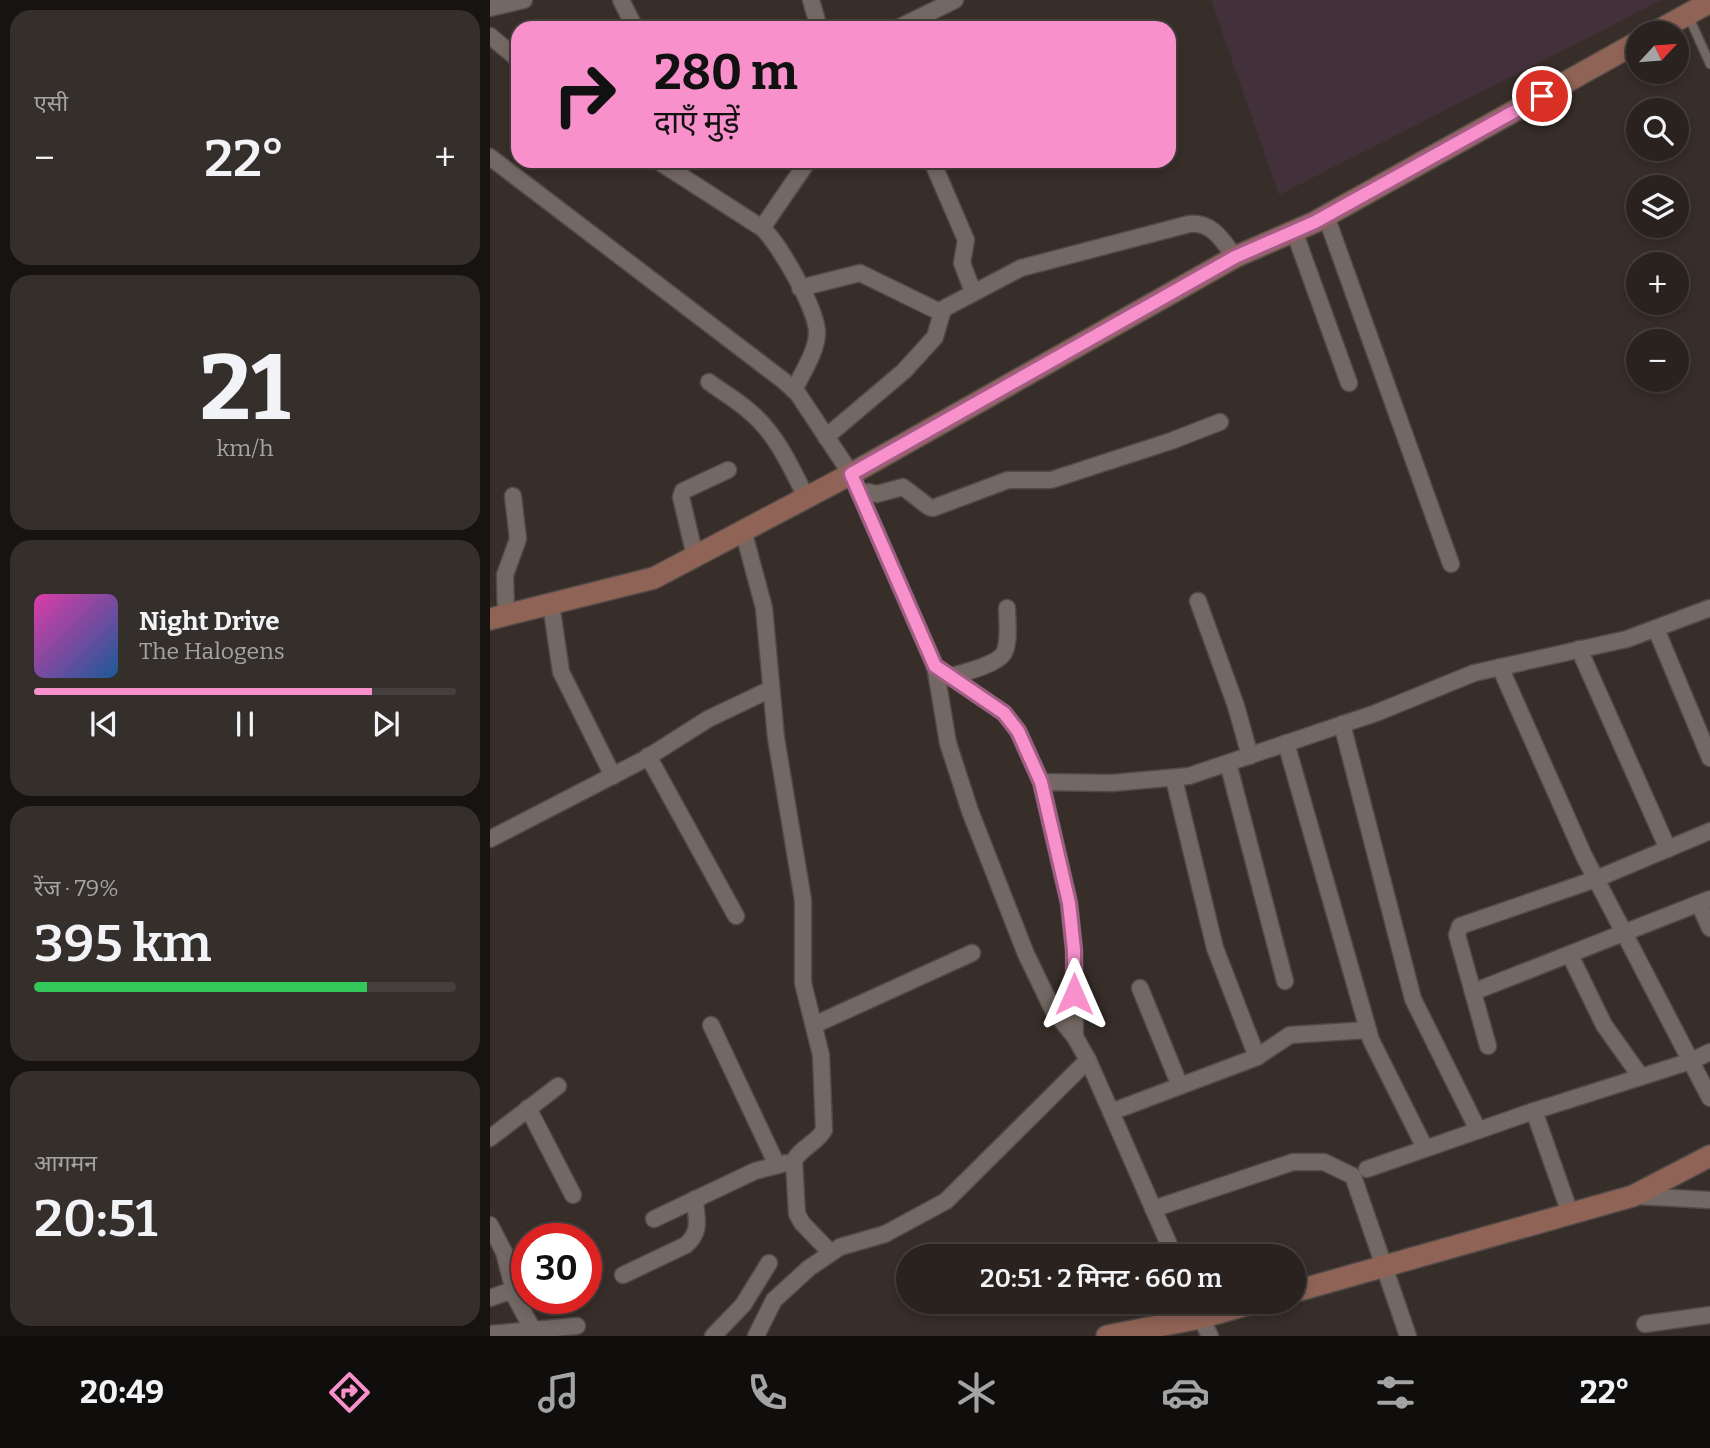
<!DOCTYPE html>
<html lang="hi">
<meta charset="utf-8">
<style>
:root{--surface:#29221f;--page:#352f2c;--text:#f1f3f6;--muted:#a5a4a4;--line:#453f3d;--accent:#f890cc}
body{margin:0;font-family:Bitter,"Noto Sans Devanagari",serif;background:var(--page);color:var(--text);height:100vh;display:flex;flex-direction:column;font-size:26px;white-space:nowrap}
*{box-sizing:border-box;margin:0}
p{font-size:23px;color:var(--muted)}
.icon{flex:none;width:38px;height:38px;fill:none;stroke:currentColor;stroke-width:2;stroke-linecap:round;stroke-linejoin:round}
.map{position:relative;flex:1;overflow:hidden}
.sheet{display:flex;flex-direction:column;gap:10px;padding:10px;background:#171311;width:490px}
.sheet>*{flex:none}
.hud{position:absolute;left:21px;top:21px;width:665px;height:147px;border-radius:21px;box-shadow:0 4px 10px #0003,0 0 0 2px var(--line);background:#f890cc;color:#111;overflow:hidden}
.needle{width:46px;rotate:64deg}
.controls{position:absolute;left:1136px;top:21px;display:grid;gap:14px}
.controls a{display:grid;place-items:center;width:63px;height:63px;border-radius:50%;background:var(--surface);box-shadow:0 4px 10px #0003,0 0 0 2px var(--line);font-size:35px}
.speed{position:absolute;left:21px;top:1223px;display:flex;gap:14px;font-size:35px;font-weight:700;text-align:center}
.speed>*{display:grid;place-content:center;width:91px;height:91px;border-radius:50%;background:var(--surface);box-shadow:0 4px 10px #0003,0 0 0 2px var(--line);line-height:1}
.speed .limit{border:10px solid #d22;background:#fff;color:#111}
.pin{position:absolute;display:grid;place-items:center;width:60px;height:60px;color:#fff;margin:-30px;border:4px solid #fff;border-radius:50%;box-shadow:0 2px 7px #0007}
.me{position:absolute;width:77px;margin:-38px;rotate:0deg;stroke-linejoin:round;filter:drop-shadow(0 0 5px #0008)}
.turn{display:flex;align-items:center;gap:24px;height:147px;padding:0 28px;font-size:32px}
.turn .icon{width:91px;height:91px;stroke-width:2.5}
.turn b{display:block;font-size:49px;line-height:60px}
.big{font-size:52px;font-weight:600;line-height:1.1}
.sheet .card{flex:1;display:flex;flex-direction:column;justify-content:center;gap:10px;min-width:0;padding:0 24px;border-radius:21px;background:var(--page)}
.sheet .dial{align-items:center;gap:0}
.dial b{font-size:91px;line-height:1}
.song{display:flex;align-items:center;gap:21px}
.cover{width:84px;height:84px;border-radius:10px;background:linear-gradient(135deg,hsl(320 70% 55%),hsl(210 70% 35%))}
.played{height:7px;border-radius:4px;background:linear-gradient(90deg,var(--accent) 80%,var(--line) 80%)}
.keys{display:flex;justify-content:space-around;direction:ltr}
.heat{display:flex;justify-content:space-between;align-items:center;font-size:38px;direction:ltr}
.charge{height:10px;border-radius:5px;background:linear-gradient(90deg,#34c759 79%,var(--line) 0)}
.trip{position:absolute;left:406px;top:1244px;width:410px;height:70px;border-radius:35px;background:var(--surface);box-shadow:0 4px 10px #0003,0 0 0 2px var(--line);font-weight:600;line-height:70px;text-align:center}
.dock{display:flex;height:112px;justify-content:space-around;align-items:center;background:#100e0c;color:var(--muted)}
.dock .icon{width:49px;height:49px}
.dock .current{color:var(--accent)}
.dock b{font-size:32px;color:var(--text)}
main{display:flex;flex:1;min-height:0}
.map>svg:first-child{display:block}
</style>
<main>
<section class="sheet">
<div class="card"><p>एसी</p>
<div class="heat"><a>−</a><b class="big">22°</b><a>+</a></div>
</div>
<div class="card dial"><b>21</b><p>km/h</p></div>
<div class="card">
<div class="song"><i class="cover"></i><div><b>Night Drive</b><p>The Halogens</p></div></div>
<div class="played"></div>
<div class="keys"><svg class="icon" aria-label="previous" viewBox="0 0 24 24"><path d="M18 5L8 12l10 7zM5 5v14"/></svg><svg class="icon" aria-label="pause" viewBox="0 0 24 24"><path d="M8 5v14M16 5v14"/></svg><svg class="icon" aria-label="next" viewBox="0 0 24 24"><path d="M6 5l10 7-10 7zM19 5v14"/></svg></div>
</div>
<div class="card"><p>रेंज · 79%</p><b class="big">395 km</b><div class="charge"></div></div>
<div class="card"><p>आगमन</p><b class="big">20:51</b></div>
</section>
<div class="map">
<svg width="1220" height="1336" viewBox="0 0 1220 1336">
<rect width="100%" height="100%" fill="#372d29"/>
<!-- industrial -->
<path fill="#42313a" d="M 721,0 L 1172,0 L 789,195 Z"/>
<g fill="none" stroke-linecap="round" stroke-linejoin="round">
<!-- lane casing -->
<g stroke="#524a47" stroke-width="11">
<path id="lane" d="M 1198,15 L 1220,64"/>
</g>
<!-- street casing -->
<g stroke="#524a47" stroke-width="19">
<g id="street">
<path d="M 131,0 L 145,28"/>
<path d="M 321,0 L 329,28"/>
<path d="M 0,8 L 34,0"/>
<path d="M 408,28 L 465,0"/>
<path d="M 0,36 L 28,59"/>
<path d="M 0,157 L 294,381 L 308,394 L 361,474 L 445,666 L 514,713 L 528,731 L 551,782 L 579,903 L 584,950 L 585,1037 L 598,1060 L 621,1112 L 684,1256"/>
<path d="M 168,161 L 272,228 C 289,243 328,311 327,334 C 326,353 312,373 304,390"/>
<path d="M 442,161 L 476,240 L 472,263 L 483,292"/>
<path d="M 836,216 L 961,564"/>
<path d="M 272,228 L 318,161"/>
<path d="M 804,231 L 859,383"/>
<path d="M 310,288 L 370,273 L 452,313"/>
<path d="M 219,382 C 232,392 247,400 259,411 C 286,433 301,467 316,497"/>
<path d="M 336,437 L 414,371 L 445,337 L 453,309 L 531,268 L 699,224 C 723,222 732,240 745,257"/>
<path d="M 370,494 L 378,492 L 387,494 L 413,487 L 439,507 L 443,508 L 518,480 L 561,480 L 681,441 L 730,422"/>
<path d="M 253,530 L 274,608 L 286,738 L 313,900 L 313,983 L 331,1055 L 334,1130 C 327,1143 310,1148 304,1161 L 307,1214 L 312,1223 L 341,1253"/>
<path d="M 205,556 L 191,497 L 193,491 L 238,470"/>
<path d="M 708,601 L 746,706 L 760,756"/>
<path d="M 61,604 L 71,672 L 123,776"/>
<path d="M 16,615 L 15,575 L 28,539 L 23,496"/>
<path d="M 1166,629 L 1220,758"/>
<path d="M 1089,649 L 1178,849"/>
<path d="M 445,666 L 458,743 L 480,811 L 536,954 L 563,1010 L 585,1037"/>
<path d="M 1010,667 L 1094,856 L 1220,1098"/>
<path d="M 458,677 C 472,673 507,665 514,653 C 520,641 517,621 517,608"/>
<path d="M 852,724 L 923,999 L 988,1130"/>
<path d="M 796,743 L 881,1040 L 935,1148"/>
<path d="M 158,756 L 246,916"/>
<path d="M 738,763 L 795,981"/>
<path d="M 684,779 L 725,948 L 767,1057"/>
<path d="M 551,782 L 622,783 L 699,776 L 886,713 L 984,673 L 1137,639 L 1220,608"/>
<path d="M 0,839 L 155,759 L 218,719 L 281,689"/>
<path d="M 1209,904 L 1220,928"/>
<path d="M 1080,955 L 1114,1025 L 1151,1077"/>
<path d="M 650,988 L 690,1086"/>
<path d="M 983,992 L 1220,899"/>
<path d="M 221,1025 L 287,1165"/>
<path d="M 324,1025 L 482,953"/>
<path d="M 998,1046 L 967,935 L 970,926 L 1106,879 L 1220,831"/>
<path d="M 38,1108 L 83,1195"/>
<path d="M 1044,1111 L 1080,1213"/>
<path d="M 621,1112 L 767,1057 L 800,1035 L 878,1030"/>
<path d="M 0,1138 L 68,1086"/>
<path d="M 877,1169 L 1044,1111 L 1201,1061 L 1220,1052"/>
<path d="M 1146,1196 L 1220,1200"/>
<path d="M 663,1209 L 803,1162 L 834,1162 L 863,1176 L 918,1336"/>
<path d="M 164,1219 L 265,1171 L 296,1163"/>
<path d="M 0,1225 L 14,1252 L 25,1295"/>
<path d="M 133,1275 L 196,1245 C 212,1230 206,1220 205,1199"/>
<path d="M 0,1298 L 14,1293 L 23,1293 L 43,1330"/>
<path d="M 703,1302 L 720,1336"/>
<path d="M 1155,1324 L 1220,1315"/>
<path d="M 0,1334 L 87,1326"/>
<path d="M 223,1336 L 253,1305 L 279,1263"/>
<path d="M 266,1336 L 284,1300 L 319,1268 L 350,1247 L 395,1234 L 456,1201 L 598,1060"/>
</g>
</g>
<!-- secondary casing -->
<g stroke="#524a47" stroke-width="24">
<g id="secondary">
<path d="M 1164,33 L 1220,2"/>
<path d="M 0,619 L 164,578 L 361,474 L 745,257 L 825,222 L 1148,42"/>
<path d="M 803,1292 L 1143,1196 L 1220,1156"/>
<path d="M 617,1336 L 710,1318 L 767,1302"/>
</g>
</g>
<!-- lane -->
<use href="#lane" stroke="#736863" stroke-width="8"/>
<!-- street -->
<use href="#street" stroke="#736863" stroke-width="16"/>
<!-- secondary -->
<use href="#secondary" stroke="#8f6356" stroke-width="21"/>
</g>
<g fill="none" stroke-linecap="round" stroke-linejoin="round">
<!-- route casing -->
<g stroke="#a15e85" stroke-width="18">
<path id="route" d="M 584,994 L 584,950 L 579,903 L 551,782 L 528,731 L 514,713 L 445,666 L 361,474 L 745,257 L 825,222 L 1052,96"/>
</g>
<!-- route -->
<use href="#route" stroke="#f890cc" stroke-width="12"/>
</g>
</svg>
<div class="controls">
<a><svg class="needle" viewBox="-14 -14 28 28"><path d="M0-13l5 13h-10z" fill="#e53935"/><path d="M0 13l5-13h-10z" fill="#a5a4a4"/></svg></a>
<a><svg class="icon" aria-label="search" viewBox="0 0 24 24"><circle cx="10" cy="10" r="6"/><path d="M15 15l6 6"/></svg></a>
<a><svg class="icon" aria-label="layers" viewBox="0 0 24 24"><path d="M12 4l9 5-9 5-9-5zM3 14l9 5 9-5"/></svg></a>
<a>+</a>
<a>−</a>
</div>
<div class="speed"><div class="limit">30</div></div>
<div class="pin" style="left:1052px;top:96px;background:#d93025"><svg class="icon" aria-label="arrive" viewBox="0 0 24 24"><path d="M6 21V4h12l-3 4 3 4H6"/></svg></div>
<svg class="me" style="left:584px;top:994px" viewBox="-20 -20 40 40"><path d="M0-17L14 15 0 8-14 15z" fill="#f890cc" stroke="#fff" stroke-width="4"/></svg>
<div class="trip">20:51 · 2 मिनट · 660 m</div>
<div class="hud">
<div class="turn"><svg class="icon" aria-label="right" viewBox="0 0 24 24"><path d="M7 20v-9h11M14 6l5 5-5 5"/></svg><div><b>280 m</b>दाएँ मुड़ें</div></div>
</div>
</div>
</main>
<nav class="dock">
<b>20:49</b>
<svg class="icon current" aria-label="directions" viewBox="0 0 24 24"><path d="M12 3l9 9-9 9-9-9zM9 14v-3h6M13 9l2 2-2 2"/></svg>
<svg class="icon" aria-label="music" viewBox="0 0 24 24"><path d="M9 18V5l10-2v13"/><circle cx="6" cy="18" r="3"/><circle cx="16" cy="16" r="3"/></svg>
<svg class="icon" aria-label="phone" viewBox="0 0 24 24"><path d="M5 4h4l2 5-3 2q2 4 5 5l2-3 5 2v4C11 20 4 13 5 4z"/></svg>
<svg class="icon" aria-label="climate" viewBox="0 0 24 24"><path d="M12 3v18M4 7l16 10M4 17L20 7"/></svg>
<svg class="icon" aria-label="car" viewBox="0 0 24 24"><path d="M5 17H2v-5l4-1 3-4h7l3 4 3 1v5h-3M9 17h6M6 11h13"/><circle cx="7" cy="17" r="2"/><circle cx="17" cy="17" r="2"/></svg>
<svg class="icon" aria-label="filters" viewBox="0 0 24 24"><path d="M4 7h16M4 17h16"/><circle cx="9" cy="7" r="2"/><circle cx="15" cy="17" r="2"/></svg>
<b>22°</b>
</nav>
